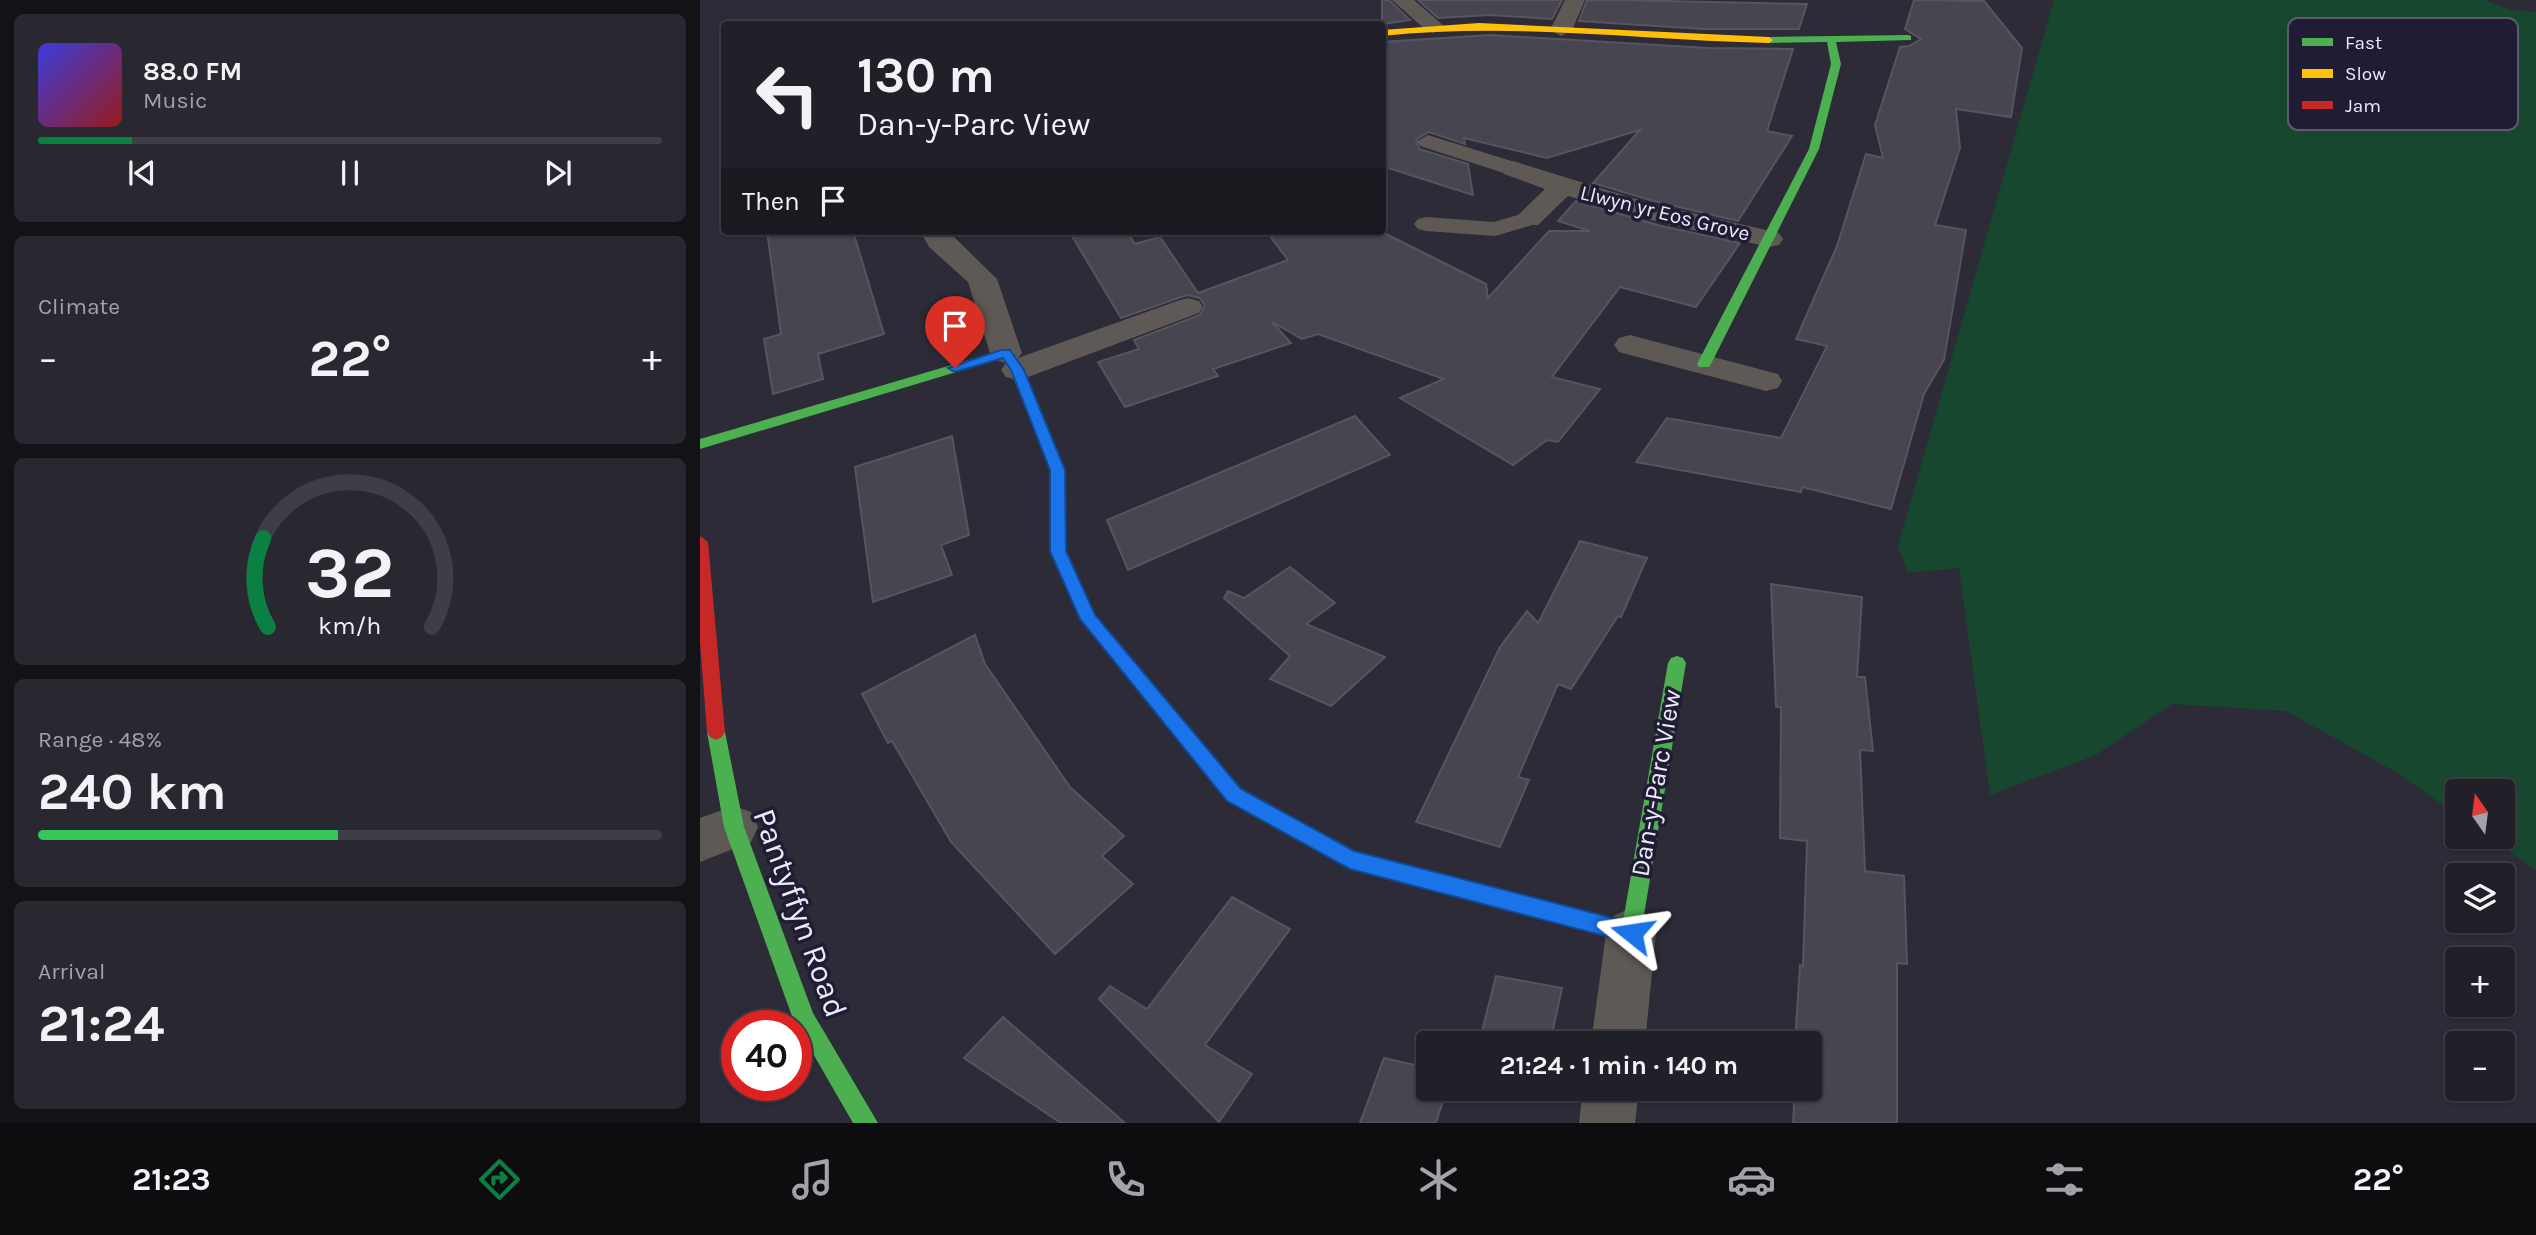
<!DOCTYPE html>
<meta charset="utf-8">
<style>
:root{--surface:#212029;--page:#292831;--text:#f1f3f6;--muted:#a2a3a8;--line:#3e3e46;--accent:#0b8043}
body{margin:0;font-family:Karla,sans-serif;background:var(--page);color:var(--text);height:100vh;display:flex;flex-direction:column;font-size:26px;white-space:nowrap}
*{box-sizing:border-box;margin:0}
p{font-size:23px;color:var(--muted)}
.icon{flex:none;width:38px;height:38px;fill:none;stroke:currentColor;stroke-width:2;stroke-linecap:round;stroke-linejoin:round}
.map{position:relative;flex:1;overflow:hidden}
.details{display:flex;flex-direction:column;gap:14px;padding:14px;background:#121217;width:700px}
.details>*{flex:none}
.hud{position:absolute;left:21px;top:21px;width:665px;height:214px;border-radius:7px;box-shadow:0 2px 5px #0004,0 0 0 2px var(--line);background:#212029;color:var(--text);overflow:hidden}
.needle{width:46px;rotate:346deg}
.controls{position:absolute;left:1745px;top:779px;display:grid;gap:14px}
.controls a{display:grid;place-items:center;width:70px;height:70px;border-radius:7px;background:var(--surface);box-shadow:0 2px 5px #0004,0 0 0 2px var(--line);font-size:35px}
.speed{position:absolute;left:21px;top:1010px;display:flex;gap:14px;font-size:35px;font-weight:700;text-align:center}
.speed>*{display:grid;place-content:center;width:91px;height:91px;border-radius:50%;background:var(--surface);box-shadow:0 2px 5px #0004,0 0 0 2px var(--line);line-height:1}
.speed .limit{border:10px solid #d22;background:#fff;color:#111}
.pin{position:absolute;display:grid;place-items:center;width:60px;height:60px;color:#fff;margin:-72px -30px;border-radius:50% 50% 50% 0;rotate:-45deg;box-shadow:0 0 7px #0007}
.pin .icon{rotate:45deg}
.me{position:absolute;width:77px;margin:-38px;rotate:285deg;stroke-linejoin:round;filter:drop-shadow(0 0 5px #0008)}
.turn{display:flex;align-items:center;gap:24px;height:147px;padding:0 21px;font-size:32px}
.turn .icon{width:91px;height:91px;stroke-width:2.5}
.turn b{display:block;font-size:49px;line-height:60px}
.then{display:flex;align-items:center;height:66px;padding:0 21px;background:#0003;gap:14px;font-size:26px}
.big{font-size:52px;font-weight:700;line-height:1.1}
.details .card{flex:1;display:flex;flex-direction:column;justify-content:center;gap:10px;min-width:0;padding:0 24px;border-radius:10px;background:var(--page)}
.details .dial{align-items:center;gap:0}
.dial svg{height:182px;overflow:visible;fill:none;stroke:var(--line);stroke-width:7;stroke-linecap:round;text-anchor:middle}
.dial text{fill:var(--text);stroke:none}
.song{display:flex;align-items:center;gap:21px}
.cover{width:84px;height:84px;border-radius:10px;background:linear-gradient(135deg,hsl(240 70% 55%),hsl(0 70% 35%))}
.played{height:7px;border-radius:4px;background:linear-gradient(90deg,var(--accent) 15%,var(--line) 15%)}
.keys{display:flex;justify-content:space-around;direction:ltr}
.heat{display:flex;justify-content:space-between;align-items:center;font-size:38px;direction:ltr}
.charge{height:10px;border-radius:5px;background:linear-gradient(90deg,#34c759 48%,var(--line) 0)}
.trip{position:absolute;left:716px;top:1031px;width:406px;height:70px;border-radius:7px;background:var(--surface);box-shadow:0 2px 5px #0004,0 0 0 2px var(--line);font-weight:700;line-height:70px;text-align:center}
.tab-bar{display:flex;height:112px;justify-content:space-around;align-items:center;background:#0d0d10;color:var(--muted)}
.tab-bar .icon{width:49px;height:49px}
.tab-bar .on{color:var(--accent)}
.tab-bar b{font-size:32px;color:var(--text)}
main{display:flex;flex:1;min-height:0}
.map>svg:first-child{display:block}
</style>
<main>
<section class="details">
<div class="card">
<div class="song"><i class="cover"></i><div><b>88.0 FM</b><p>Music</p></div></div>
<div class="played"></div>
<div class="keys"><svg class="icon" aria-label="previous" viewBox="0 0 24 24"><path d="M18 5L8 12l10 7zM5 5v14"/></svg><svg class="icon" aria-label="pause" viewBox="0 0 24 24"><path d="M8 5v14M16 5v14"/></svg><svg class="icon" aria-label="next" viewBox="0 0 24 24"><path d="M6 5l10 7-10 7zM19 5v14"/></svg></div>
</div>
<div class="card"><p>Climate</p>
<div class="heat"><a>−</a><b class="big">22°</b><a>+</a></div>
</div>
<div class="card dial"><svg viewBox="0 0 100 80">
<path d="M14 69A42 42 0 1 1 86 69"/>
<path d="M14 69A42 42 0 0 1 12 30" stroke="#0b8043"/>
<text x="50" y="56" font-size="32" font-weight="700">32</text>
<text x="50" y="72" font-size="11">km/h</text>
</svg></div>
<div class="card"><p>Range · 48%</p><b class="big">240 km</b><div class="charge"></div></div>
<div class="card"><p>Arrival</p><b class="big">21:24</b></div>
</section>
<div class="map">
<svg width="1836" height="1123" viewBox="0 0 1836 1123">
<rect width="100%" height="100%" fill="#2c2b37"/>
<!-- green -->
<path fill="#17482f" d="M 1354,0 L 1784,0 L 1810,10 L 1836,12 L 1836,870 L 1788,837 L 1802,836 L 1802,791 L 1757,791 L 1757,815 L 1696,772 L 1586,711 L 1472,704 L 1396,755 L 1290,795 L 1259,568 L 1208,573 L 1198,546 Z"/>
<!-- building -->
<g fill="#474650" stroke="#55545f" stroke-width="2">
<path d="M 682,0 L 689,0 L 710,20 L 682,24 Z"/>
<path d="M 718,0 L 862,0 L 852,19 L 790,15 L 738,18 Z"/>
<path d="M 887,0 L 918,0 L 1107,4 L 1099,29 L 1003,29 L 879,21 Z"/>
<path d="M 1214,0 L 1284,1 L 1322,48 L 1311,117 L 1256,109 L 1260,148 L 1235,225 L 1266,230 L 1244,360 L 1224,394 L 1191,509 L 1102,487 L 1101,492 L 936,462 L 967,418 L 1081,438 L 1127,346 L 1096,339 L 1137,246 L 1166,154 L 1183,158 L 1175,125 L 1200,47 L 1209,46 L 1221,39 L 1205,29 Z"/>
<path d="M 790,35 L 1008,48 L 1093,49 L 1067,131 L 1092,136 L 1038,221 L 950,200 L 893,183 L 940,130 L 847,158 L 764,138 L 765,144 L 729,132 L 716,139 L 719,149 L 768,164 L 773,195 L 682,166 L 682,42 Z"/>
<path d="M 876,201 L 961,226 L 1040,243 L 996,307 L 920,287 L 852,377 L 900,389 L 858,442 L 847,440 L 813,465 L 700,398 L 744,379 L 618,334 L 602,339 L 572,322 L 591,343 L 513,369 L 518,376 L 425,407 L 398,362 L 439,349 L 434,340 L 500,315 L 505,306 L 500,298 L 487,295 L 421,318 L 369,231 L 427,231 L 435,244 L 460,237 L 498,293 L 588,260 L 566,231 L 680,231 L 786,284 L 788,298 L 849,231 L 890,231 L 858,221 Z"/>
<path d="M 67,231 L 153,231 L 184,334 L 118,354 L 123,379 L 73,394 L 64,339 L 81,334 Z"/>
<path d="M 655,416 L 690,455 L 428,570 L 407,520 Z"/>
<path d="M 252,436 L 269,535 L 241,545 L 252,575 L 173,602 L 155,467 Z"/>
<path d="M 880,541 L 947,558 L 921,617 L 918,616 L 871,689 L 858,684 L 818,777 L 829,780 L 800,847 L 716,822 L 800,647 L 827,611 L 838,623 Z"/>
<path d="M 590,567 L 635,603 L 606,624 L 685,657 L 631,706 L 570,679 L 590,656 L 524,598 L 528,591 L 544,598 Z"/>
<path d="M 1071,584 L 1162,597 L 1157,677 L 1165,677 L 1173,751 L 1160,750 L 1165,871 L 1204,876 L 1207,964 L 1197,963 L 1197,1123 L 1093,1123 L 1095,1088 L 1110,1088 L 1110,1043 L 1095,1043 L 1100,965 L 1103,966 L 1107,841 L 1080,838 L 1081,707 L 1076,707 Z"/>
<path d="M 275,635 L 285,664 L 370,787 L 424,836 L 402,856 L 433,884 L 355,954 L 251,842 L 192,741 L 188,743 L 162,694 Z"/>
<path d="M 532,897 L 590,929 L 505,1045 L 552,1074 L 519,1122 L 399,999 L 410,986 L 447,1009 Z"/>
<path d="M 796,976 L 862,988 L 850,1043 L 779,1043 Z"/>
<path d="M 303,1017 L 425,1123 L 361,1123 L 264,1058 Z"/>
<path d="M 684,1058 L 728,1068 L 728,1088 L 747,1088 L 736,1123 L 660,1123 Z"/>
</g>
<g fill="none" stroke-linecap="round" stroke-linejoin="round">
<!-- lane -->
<g fill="#5f5955" fill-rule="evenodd">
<path d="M 728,135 L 821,164 L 824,169 L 813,176 L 720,146 L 717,141 Z"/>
<path d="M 828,212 L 836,214 L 840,219 L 836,224 L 795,236 L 726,231 L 718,229 L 714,224 L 718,219 L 726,217 L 794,222 Z"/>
</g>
<!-- street -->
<g fill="#5f5955" fill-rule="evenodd">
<path d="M 692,0 L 714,0 L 745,27 L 734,33 L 727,31 Z"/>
<path d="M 865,0 L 885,0 L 872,30 L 861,36 L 850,30 Z"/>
<path d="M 813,161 L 949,203 L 1079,233 L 1083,239 L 1079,245 L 1069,247 L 962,223 L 868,196 L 838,225 L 818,225 L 814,219 L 845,189 L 804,174 L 800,169 L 804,164 Z"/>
<path d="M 220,231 L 248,231 L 297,279 L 322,353 L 318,358 L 477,301 L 488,298 L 499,301 L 503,307 L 499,313 L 328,377 L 317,380 L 306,377 L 301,370 L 306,363 L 295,360 L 290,353 L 268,282 L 229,247 Z"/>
<path d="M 930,335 L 1078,374 L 1082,381 L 1078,388 L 1066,391 L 919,352 L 914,345 L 919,338 Z"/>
<path d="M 34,806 L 51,812 L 58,827 L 51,842 L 0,862 L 0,818 Z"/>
<path d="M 931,908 L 949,916 L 956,933 L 945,1043 L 891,1043 L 906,933 L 913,916 Z"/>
<path d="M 883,1088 L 939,1088 L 935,1123 L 879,1123 Z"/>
</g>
<!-- fast -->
<g fill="#4caf50" fill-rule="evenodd">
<path d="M 1208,35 L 1211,36 L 1211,40 L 1136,42 L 1141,64 L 1119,149 L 1011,364 L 1009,367 L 999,367 L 997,364 L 1109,149 L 1131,64 L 1127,42 L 1069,43 L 1065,40 L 1069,37 Z"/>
<path d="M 306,349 L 311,350 L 324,370 L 364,469 L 366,551 L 395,615 L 541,789 L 553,796 L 555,802 L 553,808 L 546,810 L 527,801 L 380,619 L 350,551 L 350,469 L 310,370 L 303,358 L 0,449 L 0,439 Z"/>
<path d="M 977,656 L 983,658 L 986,663 L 941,933 L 938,940 L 931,943 L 915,938 L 912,931 L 915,924 L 923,921 L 968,663 L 971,658 Z"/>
<path d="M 16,724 L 22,727 L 25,732 L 44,827 L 113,1013 L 178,1123 L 153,1123 L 93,1019 L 24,827 L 7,732 L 10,727 Z"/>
</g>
<!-- slow -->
<g fill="#ffc107" fill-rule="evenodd">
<path d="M 779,23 L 1069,37 L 1073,40 L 1069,43 C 940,40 812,22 682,36 L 682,30 Z"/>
<path d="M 546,794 L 654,851 L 922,921 L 929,924 L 932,931 L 929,938 L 922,941 L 650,868 L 539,808 L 537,802 L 539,796 Z"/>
</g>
<!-- jam -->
<path fill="#c62828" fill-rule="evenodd" d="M 0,536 L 8,542 L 25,732 L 22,737 L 16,740 L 10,737 L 7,732 L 0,642 Z"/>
</g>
<!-- route -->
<path fill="#1a73e8" stroke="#114b97" stroke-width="2" d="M 301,350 L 310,350 L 324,370 L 365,470 L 366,551 L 395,615 L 541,789 L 654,851 L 932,923 L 939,926 L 942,933 L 939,940 L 932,943 L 650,869 L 527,801 L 380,619 L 350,551 L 350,470 L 311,370 L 303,358 L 255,372 L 248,368 Z"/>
<g text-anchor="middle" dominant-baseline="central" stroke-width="7" stroke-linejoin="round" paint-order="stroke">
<!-- far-street labels -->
<g font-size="21" fill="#ebeafa" stroke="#1f1c33">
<text transform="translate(965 213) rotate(14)">Llwyn yr Eos Grove</text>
</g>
<!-- street labels -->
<g font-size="26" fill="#ebeafa" stroke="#1f1c33">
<text transform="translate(956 783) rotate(-80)">Dan-y-Parc View</text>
</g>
<!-- near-street labels -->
<g font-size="32" fill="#ebeafa" stroke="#1f1c33">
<text transform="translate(100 913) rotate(70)">Pantyffyn Road</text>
</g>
</g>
<!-- legend -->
<rect x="1588" y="18" width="230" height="112" rx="10" fill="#1f1c33" stroke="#5c5a6f" stroke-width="2"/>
<rect x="1602" y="38" width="31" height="8" fill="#4caf50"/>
<rect x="1602" y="69" width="31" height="9" fill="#ffc107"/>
<rect x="1602" y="101" width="31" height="8" fill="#c62828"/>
<g font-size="19" fill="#ebeafa">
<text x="1645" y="49">Fast</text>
<text x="1645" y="80">Slow</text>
<text x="1645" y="112">Jam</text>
</g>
</svg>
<div class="controls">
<a><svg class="needle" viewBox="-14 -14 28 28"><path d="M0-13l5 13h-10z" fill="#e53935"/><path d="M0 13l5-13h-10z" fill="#a2a3a8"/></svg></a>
<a><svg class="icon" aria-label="layers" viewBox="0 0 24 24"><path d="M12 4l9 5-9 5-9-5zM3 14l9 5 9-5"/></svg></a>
<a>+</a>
<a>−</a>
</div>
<div class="speed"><div class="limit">40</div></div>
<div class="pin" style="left:255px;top:368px;background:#d93025"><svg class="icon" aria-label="arrive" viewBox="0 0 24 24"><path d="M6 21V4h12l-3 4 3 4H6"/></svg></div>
<svg class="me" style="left:932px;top:933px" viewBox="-20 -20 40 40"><path d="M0-17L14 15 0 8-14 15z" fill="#1a73e8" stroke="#fff" stroke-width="4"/></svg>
<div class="trip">21:24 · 1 min · 140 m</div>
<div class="hud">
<div class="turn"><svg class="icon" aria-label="left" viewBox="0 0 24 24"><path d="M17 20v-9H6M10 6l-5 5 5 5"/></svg><div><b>130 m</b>Dan-y-Parc View</div></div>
<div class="then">Then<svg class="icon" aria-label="arrive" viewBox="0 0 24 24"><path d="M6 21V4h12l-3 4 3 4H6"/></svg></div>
</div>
</div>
</main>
<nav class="tab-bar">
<b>21:23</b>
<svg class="icon on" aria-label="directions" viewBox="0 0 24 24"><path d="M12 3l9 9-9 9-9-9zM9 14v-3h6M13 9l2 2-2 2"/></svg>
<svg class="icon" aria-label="music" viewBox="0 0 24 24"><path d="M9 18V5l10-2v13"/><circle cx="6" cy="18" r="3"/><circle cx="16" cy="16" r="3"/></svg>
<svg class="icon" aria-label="phone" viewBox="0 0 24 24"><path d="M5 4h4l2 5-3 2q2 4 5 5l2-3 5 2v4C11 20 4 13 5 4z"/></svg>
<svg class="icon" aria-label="climate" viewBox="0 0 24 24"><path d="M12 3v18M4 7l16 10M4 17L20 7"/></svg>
<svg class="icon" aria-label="car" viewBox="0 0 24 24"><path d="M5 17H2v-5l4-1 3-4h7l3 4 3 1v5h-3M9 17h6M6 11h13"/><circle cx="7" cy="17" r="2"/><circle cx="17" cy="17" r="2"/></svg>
<svg class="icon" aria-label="filters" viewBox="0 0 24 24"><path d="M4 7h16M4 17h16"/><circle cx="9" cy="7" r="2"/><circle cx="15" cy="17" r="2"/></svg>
<b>22°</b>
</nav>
